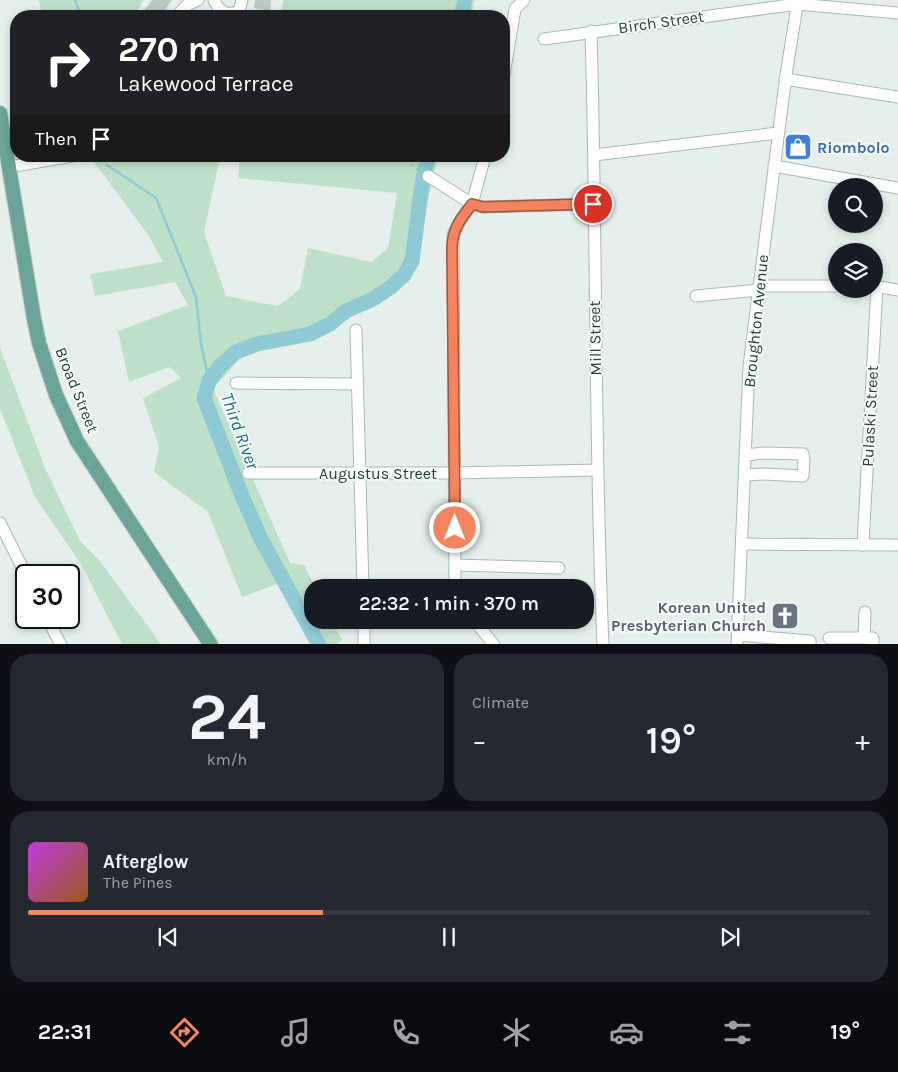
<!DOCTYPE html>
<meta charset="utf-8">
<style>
:root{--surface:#171b24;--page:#242831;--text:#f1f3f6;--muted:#9ea1a6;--line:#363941;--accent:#f4845f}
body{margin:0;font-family:Karla,sans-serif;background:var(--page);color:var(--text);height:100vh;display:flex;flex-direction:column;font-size:19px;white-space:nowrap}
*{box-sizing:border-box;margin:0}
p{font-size:16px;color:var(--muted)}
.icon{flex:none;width:28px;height:28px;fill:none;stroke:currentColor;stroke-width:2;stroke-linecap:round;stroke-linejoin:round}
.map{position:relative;height:644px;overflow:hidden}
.side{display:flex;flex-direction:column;gap:10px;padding:10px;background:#0d0f14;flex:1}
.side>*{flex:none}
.guide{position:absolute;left:10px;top:10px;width:500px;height:152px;border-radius:20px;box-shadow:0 2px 8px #0003;background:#202124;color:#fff;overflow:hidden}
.controls{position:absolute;left:828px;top:178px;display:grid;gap:10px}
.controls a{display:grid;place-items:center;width:55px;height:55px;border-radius:50%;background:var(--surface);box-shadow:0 2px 8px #0003;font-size:25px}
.speed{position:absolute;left:15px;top:564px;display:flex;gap:10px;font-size:25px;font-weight:700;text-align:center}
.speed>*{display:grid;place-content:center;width:65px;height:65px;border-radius:50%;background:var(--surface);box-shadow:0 2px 8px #0003;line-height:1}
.speed .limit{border:2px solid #111;border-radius:8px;background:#fff;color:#111}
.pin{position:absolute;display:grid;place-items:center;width:42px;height:42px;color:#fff;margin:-21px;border:2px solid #fff;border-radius:50%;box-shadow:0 1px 5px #0007}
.me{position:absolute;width:55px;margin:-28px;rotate:0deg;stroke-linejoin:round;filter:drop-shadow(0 0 4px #0008)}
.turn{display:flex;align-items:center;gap:18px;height:105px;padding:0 25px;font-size:22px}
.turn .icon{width:65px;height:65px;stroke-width:2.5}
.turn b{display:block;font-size:35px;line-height:42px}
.then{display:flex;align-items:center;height:48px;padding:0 25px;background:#0003;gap:10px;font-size:19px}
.big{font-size:38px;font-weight:600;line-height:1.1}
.side .tile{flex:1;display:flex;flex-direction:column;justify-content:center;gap:8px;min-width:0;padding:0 18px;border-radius:20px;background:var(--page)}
.side .dial{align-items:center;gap:0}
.dial b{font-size:65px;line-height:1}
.song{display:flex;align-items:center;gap:15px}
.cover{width:60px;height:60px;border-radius:8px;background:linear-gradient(135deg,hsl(290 70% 55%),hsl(30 70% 35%))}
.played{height:5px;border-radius:2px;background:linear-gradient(90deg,var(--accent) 35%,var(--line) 35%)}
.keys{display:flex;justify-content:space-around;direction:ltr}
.heat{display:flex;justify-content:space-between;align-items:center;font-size:28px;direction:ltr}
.side .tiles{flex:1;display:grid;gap:10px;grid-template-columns:1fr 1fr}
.tile:last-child{grid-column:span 2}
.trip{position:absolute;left:304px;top:579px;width:290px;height:50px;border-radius:20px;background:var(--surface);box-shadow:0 2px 8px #0003;font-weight:600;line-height:50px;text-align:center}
.tabs{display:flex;height:80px;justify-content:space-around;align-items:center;background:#090b0e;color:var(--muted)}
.tabs .icon{width:35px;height:35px}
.tabs .selected{color:var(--accent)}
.tabs b{font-size:22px;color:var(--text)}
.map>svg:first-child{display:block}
</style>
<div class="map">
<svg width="898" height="645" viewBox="0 0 898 645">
<rect width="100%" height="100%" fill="#e6efeb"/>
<!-- green -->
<g fill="#bfe0c8">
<path d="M 39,0 L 143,0 L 137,12 L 138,16 L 42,16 Z"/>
<path d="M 283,0 L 475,0 L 471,16 L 281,16 Z"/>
<path d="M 129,156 L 220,158 L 204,232 L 226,296 L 278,306 L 300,289 L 308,248 L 371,262 L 388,248 L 397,193 L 238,178 L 240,156 L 438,156 L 410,278 L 316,339 L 245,352 L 213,389 L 290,563 L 304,565 L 315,587 L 312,588 L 312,620 L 331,620 L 342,640 L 337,644 L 312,644 L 283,582 L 242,597 L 208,512 L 154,472 L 159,447 L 143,398 L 181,378 L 169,367 L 129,382 L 118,331 L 188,305 L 175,282 L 95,296 L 90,274 L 163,262 L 149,236 L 94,162 Z"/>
<path d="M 0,348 L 45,468 L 80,541 L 99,560 L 161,644 L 122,644 L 81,564 L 35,497 L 0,409 Z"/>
</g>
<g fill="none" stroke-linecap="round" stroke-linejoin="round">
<!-- stream -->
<g stroke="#8ec9d4" stroke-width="2.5">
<path d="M 75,0 L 81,16"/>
<path d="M 107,165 L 156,198 L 196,297 L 201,344 L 209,381"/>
</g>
<!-- river -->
<g stroke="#8ec9d4" stroke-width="15">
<path d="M 461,16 L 465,0"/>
<path d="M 319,645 L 261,539 L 242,496 L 204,398 L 209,381 L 220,366 L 236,352 L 257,344 L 310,334 L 330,324 L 346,311 L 373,299 L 391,287 L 404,275 L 412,261 L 422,184 L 428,156"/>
</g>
</g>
<!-- building -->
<g fill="#bbcac4">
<path d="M 152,0 L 172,0 L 161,16 L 140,16 Z"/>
<path d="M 255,0 L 271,0 L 270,11 L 254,8 Z"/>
<path d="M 793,141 L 806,143 L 804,154 L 791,151 Z"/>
</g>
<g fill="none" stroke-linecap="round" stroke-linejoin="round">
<!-- minor casing -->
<g stroke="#a8b8b2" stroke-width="13">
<g id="minor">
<path d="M 214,0 C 219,11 226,17 239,11 L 242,0"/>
<path d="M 177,16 L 187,5 L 198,0"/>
<path d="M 591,31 C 597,236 594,440 603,645"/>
<path d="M 544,39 L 797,4 L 898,13"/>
<path d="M 504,75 L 515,9 L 524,0"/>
<path d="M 785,79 L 898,97"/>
<path d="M 594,155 L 778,133"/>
<path d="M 774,166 L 898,188"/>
<path d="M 9,167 L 72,156"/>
<path d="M 428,176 L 472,204 L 485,156"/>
<path d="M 759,286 L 836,286"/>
<path d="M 874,286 L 898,290"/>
<path d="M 696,296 L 759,290"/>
<path d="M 356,330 L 363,588"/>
<path d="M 236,383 L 357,384"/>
<path d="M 248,473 L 455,473 L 597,470"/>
<path d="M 745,475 L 764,474 L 803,476 L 804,460 L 803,454 L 764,453 L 746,455"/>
<path d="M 0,523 L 26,575"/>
<path d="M 742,544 L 898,545"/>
<path d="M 863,545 L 877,286"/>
<path d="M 455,565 L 559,568"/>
<path d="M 455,588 L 453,235 L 461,219 L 472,204 L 483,207 L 593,204"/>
<path d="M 47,618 L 61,645"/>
<path d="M 364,620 L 364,645"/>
<path d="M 474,620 L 494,645"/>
<path d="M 738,635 L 810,641 L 810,645"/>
<path d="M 829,638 L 873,638 L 873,645"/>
<path d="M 864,638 L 865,612"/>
<path d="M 737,645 L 749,366 L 786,75 L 798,0"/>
</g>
</g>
<!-- major casing -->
<g stroke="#c2cac8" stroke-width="16">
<path id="major" d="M 0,113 L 34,319 L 39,343 L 56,395 L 77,441 L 211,645"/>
</g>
<!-- path -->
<path stroke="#86b3a5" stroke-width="1" stroke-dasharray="2.5 4" stroke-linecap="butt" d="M 401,156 L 420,172"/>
<!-- minor -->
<use href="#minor" stroke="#fff" stroke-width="11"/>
<!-- major -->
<use href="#major" stroke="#6aa596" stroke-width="14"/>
</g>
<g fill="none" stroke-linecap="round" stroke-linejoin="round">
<!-- route casing -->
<g stroke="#9f563e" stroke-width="12">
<path id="route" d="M 455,528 L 452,247 C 453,227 461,219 472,204 L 483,207 L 593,204"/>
</g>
<!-- route -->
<use href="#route" stroke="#f4845f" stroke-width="9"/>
</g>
<!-- icons -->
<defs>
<g id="shop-square" transform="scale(1.4375)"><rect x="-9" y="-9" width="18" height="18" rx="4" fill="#3f7fe0" stroke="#f7fbf9"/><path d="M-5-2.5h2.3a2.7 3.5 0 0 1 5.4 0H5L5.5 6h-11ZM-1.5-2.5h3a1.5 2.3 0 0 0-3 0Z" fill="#fff"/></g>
<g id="church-square" transform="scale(1.4375)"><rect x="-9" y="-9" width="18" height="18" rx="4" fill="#6b7280" stroke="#f7fbf9"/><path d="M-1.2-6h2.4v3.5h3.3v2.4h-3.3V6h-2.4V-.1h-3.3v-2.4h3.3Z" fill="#fff"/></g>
</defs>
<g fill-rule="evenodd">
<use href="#shop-square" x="798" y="147"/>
<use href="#church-square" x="785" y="616"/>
</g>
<g text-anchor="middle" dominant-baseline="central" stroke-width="4" stroke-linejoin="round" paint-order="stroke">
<!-- street labels -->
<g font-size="16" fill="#24423a" stroke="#f7fbf9">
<text transform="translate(661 22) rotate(-8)">Birch Street</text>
<text transform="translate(756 321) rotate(-84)">Broughton Avenue</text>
<text transform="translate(595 338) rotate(-91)">Mill Street</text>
<text transform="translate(77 390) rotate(68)">Broad Street</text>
<text transform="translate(870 416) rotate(-87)">Pulaski Street</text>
<text x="378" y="473">Augustus Street</text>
</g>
<!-- shop labels -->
<g font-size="16" font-weight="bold" fill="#366cbe" stroke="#f7fbf9" text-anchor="start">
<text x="817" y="147">Riombolo</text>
</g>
<!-- worship labels -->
<g font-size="16" font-weight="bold" fill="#5b616d" stroke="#f7fbf9" text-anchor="end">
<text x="766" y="607">Korean United<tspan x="766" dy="18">Presbyterian Church</tspan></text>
</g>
<!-- water labels -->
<g font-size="18" font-style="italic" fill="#1c6f80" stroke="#f7fbf9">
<text transform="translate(240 431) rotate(70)">Third River</text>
</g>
</g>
</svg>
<div class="controls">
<a><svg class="icon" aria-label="search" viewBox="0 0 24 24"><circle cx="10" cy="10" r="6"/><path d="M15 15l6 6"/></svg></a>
<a><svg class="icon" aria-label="layers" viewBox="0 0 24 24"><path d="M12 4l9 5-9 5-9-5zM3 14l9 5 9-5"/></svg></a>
</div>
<div class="speed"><div class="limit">30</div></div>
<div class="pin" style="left:593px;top:204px;background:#d93025"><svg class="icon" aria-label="arrive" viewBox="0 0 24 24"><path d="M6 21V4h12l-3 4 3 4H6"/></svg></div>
<svg class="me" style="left:455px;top:528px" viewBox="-20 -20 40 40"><circle r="17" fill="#f4845f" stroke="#fff" stroke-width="3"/><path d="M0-11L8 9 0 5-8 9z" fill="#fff"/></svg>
<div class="trip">22:32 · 1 min · 370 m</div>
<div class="guide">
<div class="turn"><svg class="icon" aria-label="right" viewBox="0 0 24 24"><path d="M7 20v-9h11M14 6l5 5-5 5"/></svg><div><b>270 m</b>Lakewood Terrace</div></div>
<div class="then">Then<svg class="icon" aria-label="arrive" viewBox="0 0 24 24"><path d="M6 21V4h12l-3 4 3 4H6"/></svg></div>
</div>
</div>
<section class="side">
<div class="tiles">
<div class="tile dial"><b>24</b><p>km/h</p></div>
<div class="tile"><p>Climate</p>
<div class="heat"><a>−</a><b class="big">19°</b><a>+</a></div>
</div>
<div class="tile">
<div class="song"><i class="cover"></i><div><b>Afterglow</b><p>The Pines</p></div></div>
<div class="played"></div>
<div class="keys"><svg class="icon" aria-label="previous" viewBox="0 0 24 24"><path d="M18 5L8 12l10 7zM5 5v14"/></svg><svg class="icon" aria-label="pause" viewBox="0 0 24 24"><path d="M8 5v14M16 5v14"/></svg><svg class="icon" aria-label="next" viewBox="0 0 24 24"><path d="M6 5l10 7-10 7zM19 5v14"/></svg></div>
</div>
</div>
</section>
<nav class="tabs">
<b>22:31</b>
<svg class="icon selected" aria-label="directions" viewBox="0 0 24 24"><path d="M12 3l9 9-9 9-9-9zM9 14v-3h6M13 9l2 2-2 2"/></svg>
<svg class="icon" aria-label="music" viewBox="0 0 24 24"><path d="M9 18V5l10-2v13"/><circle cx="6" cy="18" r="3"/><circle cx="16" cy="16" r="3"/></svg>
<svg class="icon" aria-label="phone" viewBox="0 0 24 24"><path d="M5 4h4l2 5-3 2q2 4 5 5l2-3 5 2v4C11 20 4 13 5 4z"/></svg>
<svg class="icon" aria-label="climate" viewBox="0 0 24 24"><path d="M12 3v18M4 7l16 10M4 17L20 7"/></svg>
<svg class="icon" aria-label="car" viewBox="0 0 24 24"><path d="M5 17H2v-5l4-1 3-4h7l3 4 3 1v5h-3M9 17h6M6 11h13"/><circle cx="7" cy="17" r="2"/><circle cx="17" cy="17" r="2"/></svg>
<svg class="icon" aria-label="filters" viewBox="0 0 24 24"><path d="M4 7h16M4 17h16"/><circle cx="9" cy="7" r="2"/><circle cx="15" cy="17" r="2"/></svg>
<b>19°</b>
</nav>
